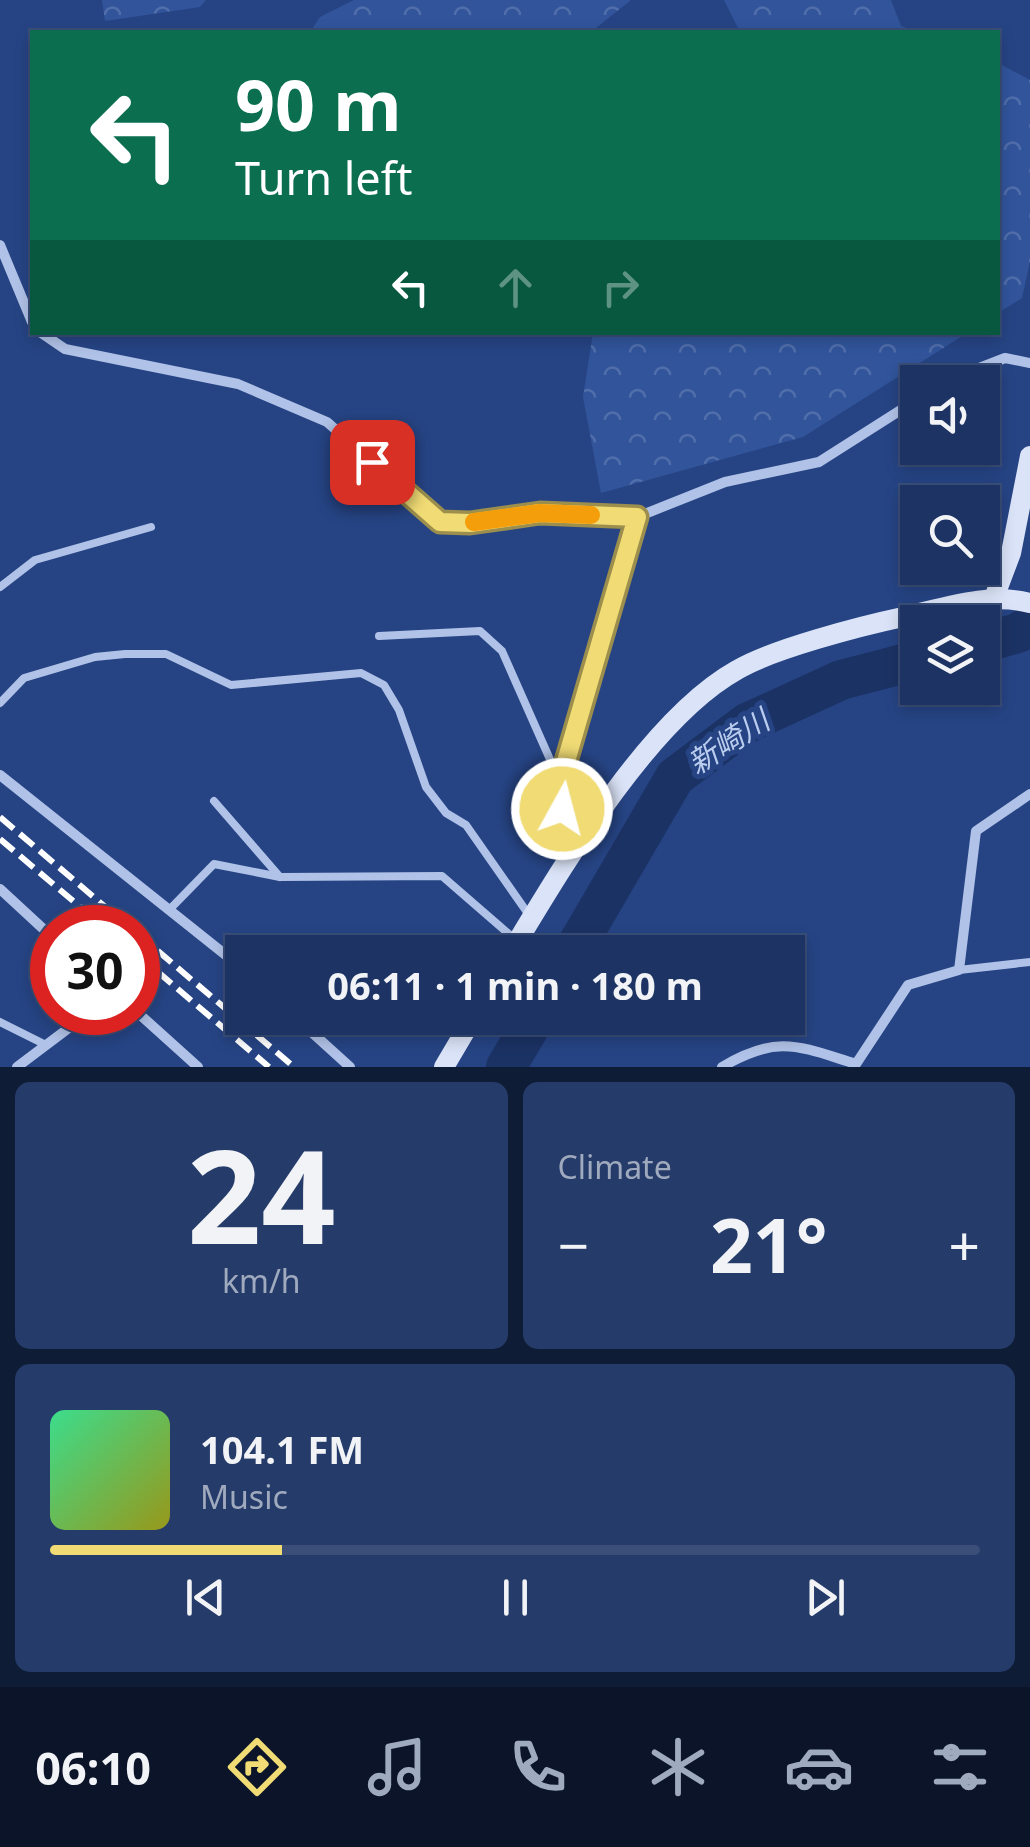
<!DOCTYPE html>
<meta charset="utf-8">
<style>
:root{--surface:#1c3363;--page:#253b69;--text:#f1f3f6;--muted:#a0aabe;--line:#3a4e78;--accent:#f0db75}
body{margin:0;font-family:"Noto Sans","Noto Sans JP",sans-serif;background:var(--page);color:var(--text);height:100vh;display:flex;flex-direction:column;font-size:38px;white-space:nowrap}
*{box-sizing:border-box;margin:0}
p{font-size:32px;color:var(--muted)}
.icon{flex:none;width:55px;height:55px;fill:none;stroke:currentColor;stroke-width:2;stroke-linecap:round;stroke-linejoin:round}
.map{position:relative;height:1067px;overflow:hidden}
.drawer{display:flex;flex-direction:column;gap:15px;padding:15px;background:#0f1c36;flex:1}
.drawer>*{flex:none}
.hud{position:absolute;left:30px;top:30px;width:970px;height:305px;border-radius:0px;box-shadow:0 5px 15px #0003,0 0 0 2px var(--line);background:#0b6e4f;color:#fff;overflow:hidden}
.fabs{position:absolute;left:900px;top:365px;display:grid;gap:20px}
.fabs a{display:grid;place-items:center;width:100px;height:100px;border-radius:0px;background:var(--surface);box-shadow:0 5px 15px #0003,0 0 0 2px var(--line);font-size:50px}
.speed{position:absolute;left:30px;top:905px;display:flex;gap:20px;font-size:50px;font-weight:700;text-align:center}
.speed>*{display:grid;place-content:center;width:130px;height:130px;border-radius:50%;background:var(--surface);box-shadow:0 5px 15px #0003,0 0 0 2px var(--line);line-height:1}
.speed .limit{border:15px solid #d22;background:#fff;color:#111}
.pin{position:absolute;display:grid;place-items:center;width:85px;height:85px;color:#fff;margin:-42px;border-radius:20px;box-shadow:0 5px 15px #0006}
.me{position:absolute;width:110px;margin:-55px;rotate:7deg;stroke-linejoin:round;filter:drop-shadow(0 0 8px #0008)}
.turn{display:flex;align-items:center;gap:35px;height:210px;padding:0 40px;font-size:45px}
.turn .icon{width:130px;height:130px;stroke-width:2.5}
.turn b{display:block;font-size:70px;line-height:85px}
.lanes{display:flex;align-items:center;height:95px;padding:0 40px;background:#0003;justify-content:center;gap:50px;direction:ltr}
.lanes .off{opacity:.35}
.big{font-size:75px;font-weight:700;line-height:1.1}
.drawer .card{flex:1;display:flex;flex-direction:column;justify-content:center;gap:15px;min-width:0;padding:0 35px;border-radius:15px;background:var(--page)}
.drawer .dial{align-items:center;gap:0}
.dial b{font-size:130px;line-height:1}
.song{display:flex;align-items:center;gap:30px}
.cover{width:120px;height:120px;border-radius:15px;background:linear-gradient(135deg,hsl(150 70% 55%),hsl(60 70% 35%))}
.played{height:10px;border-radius:5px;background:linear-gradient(90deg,var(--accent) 25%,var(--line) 25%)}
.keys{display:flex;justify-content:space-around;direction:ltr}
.heat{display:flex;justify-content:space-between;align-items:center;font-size:55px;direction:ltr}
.drawer .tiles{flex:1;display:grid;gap:15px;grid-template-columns:1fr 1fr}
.card:last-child{grid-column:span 2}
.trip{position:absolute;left:225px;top:935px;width:580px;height:100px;border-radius:0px;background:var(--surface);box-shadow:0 5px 15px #0003,0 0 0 2px var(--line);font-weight:700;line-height:100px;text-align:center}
.tabs{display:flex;height:160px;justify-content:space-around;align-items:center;background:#0b1428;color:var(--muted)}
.tabs .icon{width:70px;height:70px}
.tabs .on{color:var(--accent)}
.tabs b{font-size:45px;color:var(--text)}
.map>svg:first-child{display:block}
</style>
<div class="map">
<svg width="1030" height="1067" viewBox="0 0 1030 1067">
<defs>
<pattern id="forest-crowns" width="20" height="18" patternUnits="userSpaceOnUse" patternTransform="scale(2.5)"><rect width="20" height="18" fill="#31549b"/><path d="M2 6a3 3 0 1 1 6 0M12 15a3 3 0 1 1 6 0" fill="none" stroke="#506eaa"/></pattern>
</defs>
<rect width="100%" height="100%" fill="#264484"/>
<!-- forest -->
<g fill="url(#forest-crowns)">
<path d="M 102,0 L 206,0 L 200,7 L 105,21 Z"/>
<path d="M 354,0 L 631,0 L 591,32 L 310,32 L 320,17 Z"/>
<path d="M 724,0 L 891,0 L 901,26 L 918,32 L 740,32 Z"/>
<path d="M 998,63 L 1030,80 L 1030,261 L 1022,298 L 998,313 Z"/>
<path d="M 593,333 L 593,332 L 967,333 L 803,437 L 601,493 L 583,397 Z"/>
</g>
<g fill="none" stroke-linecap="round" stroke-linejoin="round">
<!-- river -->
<g stroke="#1b3264" stroke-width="40">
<path d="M 982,643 L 1018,633 L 1030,625"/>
<path d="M 573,952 L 675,777 L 747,723 L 841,680 L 918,660"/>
<path d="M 506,1067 L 535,1018"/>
</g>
<!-- lane -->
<g stroke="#b0c2e7" stroke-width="8">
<path d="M 0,587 L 35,560 L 151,527"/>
<path d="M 379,636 L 480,631 L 502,651 L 560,782"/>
<path d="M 0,703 L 24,678 L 95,657 L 125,654 L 166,654 L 231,685 L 361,673 L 384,685 L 399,710 L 426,787 L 446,813 L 466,825 L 529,915"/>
<path d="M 214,801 L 280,877"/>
<path d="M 171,908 L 214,864 L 280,877 L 442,876 L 517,941"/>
<path d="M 959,970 L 1030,962"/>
<path d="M 0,1022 L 44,1044"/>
</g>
<!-- street -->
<g stroke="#b0c2e7" stroke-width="10">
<path d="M 0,245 L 32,322"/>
<path d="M 40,332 L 65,349 L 238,384 L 327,422 L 441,522 L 471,523 L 540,513 L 637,517"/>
<path d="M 943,382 L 1005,358 L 1030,363"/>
<path d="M 0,775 L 242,968"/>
<path d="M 579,839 L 562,809 L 560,782 L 637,517 L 725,482 L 819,462 L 918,399"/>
<path d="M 0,889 L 52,937"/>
<path d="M 137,1012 L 198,1067"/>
<path d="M 296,1018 L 350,1067"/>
<path d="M 17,1067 L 90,1012"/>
<path d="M 722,1067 C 778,1034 798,1046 856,1064 L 908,985 L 959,970 L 976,831 L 1030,794"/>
</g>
<!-- secondary -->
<g stroke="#dae3f7" stroke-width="20">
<path d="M 994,598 L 1011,553 L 1030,456"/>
<path d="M 511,952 C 563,866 649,719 737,670 C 772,649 861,626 903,617 C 944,608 988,592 1030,603"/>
<path d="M 444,1067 L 473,1018"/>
</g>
<!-- rail -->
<g stroke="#fff" stroke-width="6" stroke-dasharray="18 8" stroke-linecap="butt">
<path d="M 0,817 L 130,928"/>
<path d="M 0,839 L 105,928"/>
<path d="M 138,934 L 294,1067"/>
<path d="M 138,955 L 269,1067"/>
</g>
</g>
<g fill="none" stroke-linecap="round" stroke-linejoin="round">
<!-- route casing -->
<g stroke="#9c8e4c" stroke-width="25">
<path id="route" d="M 372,462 L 440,522 L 470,523 L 540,513 L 637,517 L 560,782 L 562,809"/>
</g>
<!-- route -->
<use href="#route" stroke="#f0db75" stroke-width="18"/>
<!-- slow -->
<path stroke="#f59e0b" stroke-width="18" d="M 474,522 L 540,513 L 591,515"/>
</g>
<g text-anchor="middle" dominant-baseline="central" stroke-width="10" stroke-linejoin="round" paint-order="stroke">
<!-- water labels -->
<g font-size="30" font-style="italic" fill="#bbcdef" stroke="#264484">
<text transform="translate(728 741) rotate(-33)">新崎川</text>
</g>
</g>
</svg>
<div class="fabs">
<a><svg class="icon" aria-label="sound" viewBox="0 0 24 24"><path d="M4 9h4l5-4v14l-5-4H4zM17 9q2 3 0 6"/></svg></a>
<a><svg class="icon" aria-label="search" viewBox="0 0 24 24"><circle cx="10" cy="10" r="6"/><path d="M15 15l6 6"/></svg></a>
<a><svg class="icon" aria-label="layers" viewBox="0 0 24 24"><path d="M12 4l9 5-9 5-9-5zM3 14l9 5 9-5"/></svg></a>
</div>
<div class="speed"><div class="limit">30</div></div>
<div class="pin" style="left:372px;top:462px;background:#d93025"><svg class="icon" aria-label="arrive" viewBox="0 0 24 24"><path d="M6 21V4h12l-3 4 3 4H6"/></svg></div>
<svg class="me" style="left:562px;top:809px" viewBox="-20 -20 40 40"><circle r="17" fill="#f0db75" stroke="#fff" stroke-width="3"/><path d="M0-11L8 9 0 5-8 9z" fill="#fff"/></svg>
<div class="trip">06:11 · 1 min · 180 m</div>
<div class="hud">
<div class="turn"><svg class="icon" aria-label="left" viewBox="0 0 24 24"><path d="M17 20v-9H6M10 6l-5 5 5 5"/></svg><div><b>90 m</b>Turn left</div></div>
<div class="lanes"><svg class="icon" aria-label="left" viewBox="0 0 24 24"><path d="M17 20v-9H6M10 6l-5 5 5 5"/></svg><svg class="icon off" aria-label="ahead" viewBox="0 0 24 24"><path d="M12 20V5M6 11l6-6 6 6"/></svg><svg class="icon off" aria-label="right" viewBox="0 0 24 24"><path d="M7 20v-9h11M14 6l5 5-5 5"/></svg></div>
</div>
</div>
<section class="drawer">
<div class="tiles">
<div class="card dial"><b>24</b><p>km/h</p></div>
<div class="card"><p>Climate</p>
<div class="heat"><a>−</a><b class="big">21°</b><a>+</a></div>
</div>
<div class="card">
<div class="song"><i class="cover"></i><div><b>104.1 FM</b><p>Music</p></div></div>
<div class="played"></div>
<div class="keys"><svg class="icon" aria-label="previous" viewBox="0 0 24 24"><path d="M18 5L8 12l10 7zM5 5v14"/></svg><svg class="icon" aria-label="pause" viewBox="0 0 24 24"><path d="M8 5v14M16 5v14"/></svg><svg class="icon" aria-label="next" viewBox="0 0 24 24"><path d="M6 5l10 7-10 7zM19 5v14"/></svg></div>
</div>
</div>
</section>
<nav class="tabs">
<b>06:10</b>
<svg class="icon on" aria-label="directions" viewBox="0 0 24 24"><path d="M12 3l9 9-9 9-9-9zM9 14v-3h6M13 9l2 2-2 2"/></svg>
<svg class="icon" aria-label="music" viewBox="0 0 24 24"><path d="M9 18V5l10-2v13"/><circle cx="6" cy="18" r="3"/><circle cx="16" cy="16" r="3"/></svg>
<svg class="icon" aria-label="phone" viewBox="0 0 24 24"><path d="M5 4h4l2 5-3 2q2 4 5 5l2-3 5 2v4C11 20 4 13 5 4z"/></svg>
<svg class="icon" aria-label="climate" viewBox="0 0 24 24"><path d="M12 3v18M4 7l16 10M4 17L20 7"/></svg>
<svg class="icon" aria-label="car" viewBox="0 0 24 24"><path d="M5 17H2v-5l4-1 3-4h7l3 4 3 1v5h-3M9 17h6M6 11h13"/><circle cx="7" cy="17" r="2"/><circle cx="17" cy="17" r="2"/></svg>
<svg class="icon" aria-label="filters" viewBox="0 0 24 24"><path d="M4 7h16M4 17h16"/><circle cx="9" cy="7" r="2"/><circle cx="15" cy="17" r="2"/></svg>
</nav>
